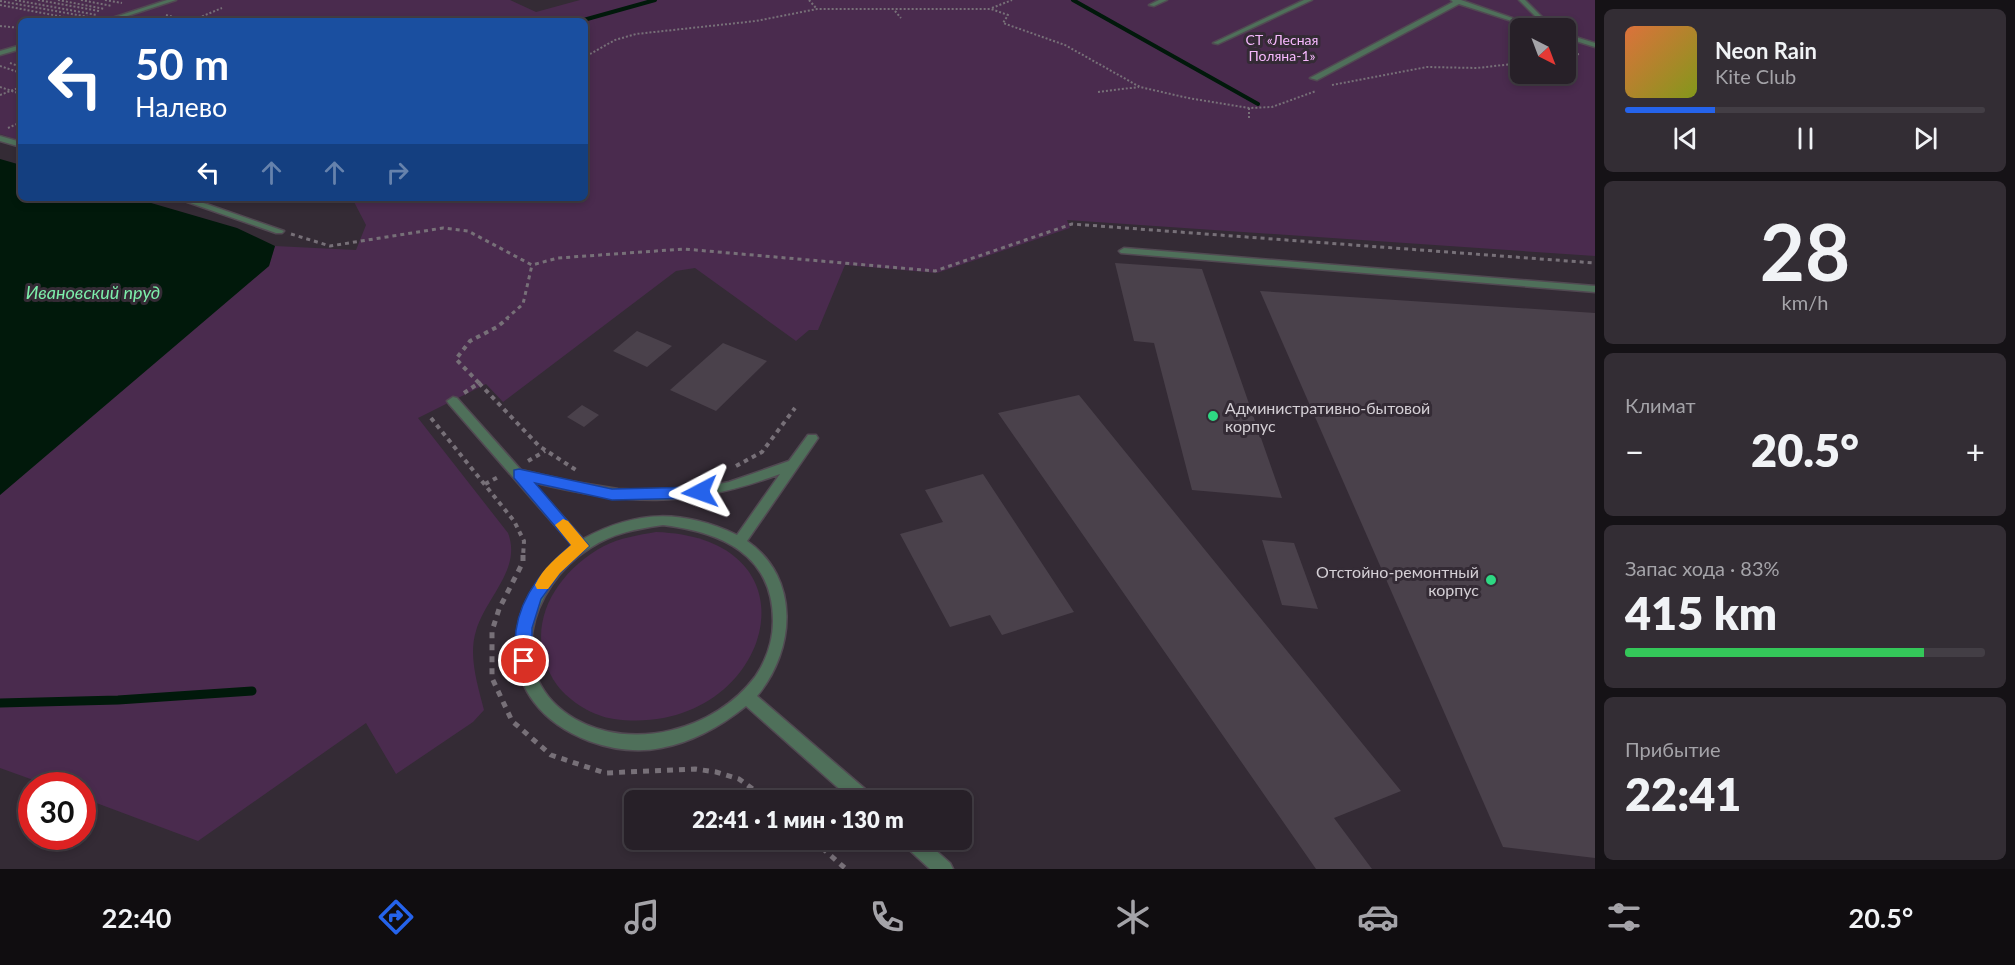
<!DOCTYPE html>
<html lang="ru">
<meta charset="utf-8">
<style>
:root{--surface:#272028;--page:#332d34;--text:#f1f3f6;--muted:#a4a3a8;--line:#433e45;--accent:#2563eb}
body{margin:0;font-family:Lato,sans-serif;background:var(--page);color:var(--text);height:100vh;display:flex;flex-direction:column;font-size:22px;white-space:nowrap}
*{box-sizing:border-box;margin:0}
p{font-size:20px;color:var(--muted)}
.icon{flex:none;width:33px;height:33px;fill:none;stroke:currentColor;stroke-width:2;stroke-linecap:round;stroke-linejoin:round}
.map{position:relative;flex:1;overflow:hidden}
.drawer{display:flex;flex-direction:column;gap:9px;padding:9px;background:#151216;width:420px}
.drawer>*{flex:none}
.banner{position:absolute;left:18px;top:18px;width:570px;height:183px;border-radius:9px;box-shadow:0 3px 9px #0003,0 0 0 2px var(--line);background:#1a4fa0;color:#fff;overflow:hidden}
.needle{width:39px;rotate:138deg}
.fabs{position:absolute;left:1510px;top:18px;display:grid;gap:12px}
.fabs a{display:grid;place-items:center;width:66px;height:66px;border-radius:9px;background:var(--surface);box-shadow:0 3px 9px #0003,0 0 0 2px var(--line);font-size:30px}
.speed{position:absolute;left:18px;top:772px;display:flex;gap:12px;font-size:30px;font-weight:700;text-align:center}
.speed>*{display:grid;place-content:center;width:78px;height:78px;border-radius:50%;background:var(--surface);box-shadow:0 3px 9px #0003,0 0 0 2px var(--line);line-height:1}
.speed .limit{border:9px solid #d22;background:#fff;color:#111}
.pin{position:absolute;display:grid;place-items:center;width:51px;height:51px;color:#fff;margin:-26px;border:3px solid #fff;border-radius:50%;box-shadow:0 2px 6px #0007}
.me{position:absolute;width:66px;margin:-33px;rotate:266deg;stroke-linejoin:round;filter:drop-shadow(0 0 4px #0008)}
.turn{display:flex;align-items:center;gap:21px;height:126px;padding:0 18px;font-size:27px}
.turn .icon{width:78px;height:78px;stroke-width:2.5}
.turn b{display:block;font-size:42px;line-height:51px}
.lanes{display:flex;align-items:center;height:57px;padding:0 18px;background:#0003;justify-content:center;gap:30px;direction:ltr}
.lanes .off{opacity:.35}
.big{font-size:45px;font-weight:800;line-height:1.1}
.drawer .widget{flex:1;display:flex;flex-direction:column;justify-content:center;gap:9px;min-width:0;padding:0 21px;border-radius:9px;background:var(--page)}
.drawer .dial{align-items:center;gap:0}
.dial b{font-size:78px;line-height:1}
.song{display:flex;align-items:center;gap:18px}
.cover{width:72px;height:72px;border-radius:9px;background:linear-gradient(135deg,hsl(20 70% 55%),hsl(70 70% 35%))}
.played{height:6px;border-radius:3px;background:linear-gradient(90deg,var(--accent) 25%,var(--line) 25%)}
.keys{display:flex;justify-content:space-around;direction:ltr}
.heat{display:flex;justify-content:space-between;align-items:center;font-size:33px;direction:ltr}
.charge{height:9px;border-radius:4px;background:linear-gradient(90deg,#34c759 83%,var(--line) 0)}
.trip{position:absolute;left:624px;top:790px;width:348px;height:60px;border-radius:9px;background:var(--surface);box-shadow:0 3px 9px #0003,0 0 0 2px var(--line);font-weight:800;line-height:60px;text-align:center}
.tabs{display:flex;height:96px;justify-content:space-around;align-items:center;background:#100d10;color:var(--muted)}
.tabs .icon{width:42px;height:42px}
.tabs .selected{color:var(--accent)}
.tabs b{font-size:27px;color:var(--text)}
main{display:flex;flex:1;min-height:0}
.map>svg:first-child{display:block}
</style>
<main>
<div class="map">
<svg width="1595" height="869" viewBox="0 0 1595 869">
<rect width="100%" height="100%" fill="#342b35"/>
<!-- green -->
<g fill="#4a2b4e" fill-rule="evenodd">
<path d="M 0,0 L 510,0 L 536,12 L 580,0 L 1595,0 L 1595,256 L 1067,220 L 1070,228 L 937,273 L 845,265 L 818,330 L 809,330 L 796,341 L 695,268 L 676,271 L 503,402 L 486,384 L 418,418 L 508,533 C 522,569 486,597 476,631 C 468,656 478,686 484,710 L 473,722 L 396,774 L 366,723 L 198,841 L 83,798 L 82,786 L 50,786 L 0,768 L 0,495 L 269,266 L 275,246 L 356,250 L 366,225 L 352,198 L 585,198 L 585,21 L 21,21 L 21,141 L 0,134 ZM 1521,28 L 1566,28 L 1566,74 L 1521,74 Z"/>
<path d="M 656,532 C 831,538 768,740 614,719 C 593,716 570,702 557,685 C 520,632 552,574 604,546 C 620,538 638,535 656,532 Z"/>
</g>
<!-- water -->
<path fill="#01190b" d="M 0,159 L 21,165 L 21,198 L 134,198 L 237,228 L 275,246 L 269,266 L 0,495 Z"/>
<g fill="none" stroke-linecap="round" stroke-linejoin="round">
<!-- stream-far1 -->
<g stroke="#01190b" stroke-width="4">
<path d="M 1073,0 L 1258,104"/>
<path d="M 580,21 L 655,0"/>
</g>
<!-- stream -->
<path stroke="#01190b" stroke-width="9" d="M 0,703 L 118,700 L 252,691"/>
</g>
<!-- building -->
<g fill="#4a414b">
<path d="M 1115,263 L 1202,269 L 1282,498 L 1192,490 L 1154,343 L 1134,341 Z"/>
<path d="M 1260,291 L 1595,313 L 1595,858 L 1503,847 Z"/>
<path d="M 637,331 L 672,346 L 647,367 L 613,351 Z"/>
<path d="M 723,343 L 767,361 L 716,411 L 670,390 Z"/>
<path d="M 1079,395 L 1401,791 L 1334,818 L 1372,869 L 1316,869 L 998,413 Z"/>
<path d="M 582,405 L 599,415 L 584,427 L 567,417 Z"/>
<path d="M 983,474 L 1074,612 L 1002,635 L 990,615 L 950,627 L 900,534 L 943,522 L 925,490 Z"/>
<path d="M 1262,540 L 1294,543 L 1318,609 L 1282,605 Z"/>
</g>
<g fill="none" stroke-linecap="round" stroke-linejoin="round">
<!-- service casing -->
<g stroke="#514952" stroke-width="3">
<g id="service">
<path d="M 167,0 L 176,0 L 112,21 L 103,21 Z"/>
<path d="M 1159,0 L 1167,0 L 1154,6 L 1149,5 Z"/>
<path d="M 1304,0 L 1312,0 L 1218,44 L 1213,43 Z"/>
<path d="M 1451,0 L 1461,0 L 1541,28 L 1533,28 L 1459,4 L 1317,80 L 1310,78 L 1453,2 Z"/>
<path d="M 1519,0 L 1525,0 L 1553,28 L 1547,28 Z"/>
<path d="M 21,45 L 21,49 L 0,55 L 0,51 Z"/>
<path d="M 0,136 L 21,142 L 21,147 L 0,141 Z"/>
<path d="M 176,198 L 189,198 L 284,231 L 282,233 L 276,233 Z"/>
<path d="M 1124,248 L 1595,286 L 1595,292 L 1121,253 L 1119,251 Z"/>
</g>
</g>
<!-- minor casing -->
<g stroke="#514952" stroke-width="3">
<g id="minor">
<path d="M 1566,34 L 1595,43 L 1595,47 L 1566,38 Z"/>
<path d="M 453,397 L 457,398 L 521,470 L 569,481 L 618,489 L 668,491 L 694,489 L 729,482 L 789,461 L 808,435 L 816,435 L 818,438 L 816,441 L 747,541 C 801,578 795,651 757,696 L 872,795 L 875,801 L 853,801 L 746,706 C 721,726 693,742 661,748 C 637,753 611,749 589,741 C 491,704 498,603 573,546 L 449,404 L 447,401 ZM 780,474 L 737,535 C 682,509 636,510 583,539 L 532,482 C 627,505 686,509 780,474 ZM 663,525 C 721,532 773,554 773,621 C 773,641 766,661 755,677 C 715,730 633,752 575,719 C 502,677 529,586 590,548 C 613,533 636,529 663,525 Z"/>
<path d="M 902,840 L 924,840 L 950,863 L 953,869 L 930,869 L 905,846 Z"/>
</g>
</g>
<!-- path-far3 -->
<g stroke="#777078" stroke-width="2" stroke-dasharray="2 2" stroke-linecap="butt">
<path d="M 15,0 L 97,15"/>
<path d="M 38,0 L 99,11"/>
<path d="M 58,0 L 105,9"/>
<path d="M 81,0 L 112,6"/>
<path d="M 105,0 L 122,3"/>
<path d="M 809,0 L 816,8"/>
<path d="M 0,1 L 94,18"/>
<path d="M 0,5 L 85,21"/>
<path d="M 992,8 L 1012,0"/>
<path d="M 895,11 L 901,18"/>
<path d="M 166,15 L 190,21"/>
<path d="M 157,18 L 171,21"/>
<path d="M 198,18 L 210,21"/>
<path d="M 191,21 L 222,8"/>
<path d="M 0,26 L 21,28"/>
<path d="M 590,54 L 615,40 L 636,34 L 756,21 L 817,9 L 991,9 L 1008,15 L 1003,23 L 1065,45 L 1140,87 L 1188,98 L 1249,108 L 1272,107 L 1316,91"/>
<path d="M 1566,56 L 1579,54"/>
<path d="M 10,63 L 21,67"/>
<path d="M 0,66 L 21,73"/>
<path d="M 1332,85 L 1427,67 L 1477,68 L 1521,63"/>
<path d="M 0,87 L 21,94"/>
<path d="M 1098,92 L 1139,87"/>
<path d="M 0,95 L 21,87"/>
<path d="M 1249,108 L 1249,118"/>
<path d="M 8,128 L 21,122"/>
</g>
<!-- path-far2 -->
<g stroke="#777078" stroke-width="3" stroke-dasharray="4 4" stroke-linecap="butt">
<path d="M 291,234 L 330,246 L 443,228 L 468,231 L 532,265 L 558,258 L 684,249 L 935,271 L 1072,224 L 1595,263"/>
<path d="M 506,319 L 523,304 L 532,265"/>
</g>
<!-- path-far1 -->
<g stroke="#777078" stroke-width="4" stroke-dasharray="4.5 4.5" stroke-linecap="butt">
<path d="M 479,383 L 539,446 L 576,470"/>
<path d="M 464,393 L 479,383 L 456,359 L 470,341 L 497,327 L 508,318"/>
<path d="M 431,418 L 514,521 L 524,541 L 523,557"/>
<path d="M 528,461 L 545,451"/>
<path d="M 736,466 L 762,452 L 795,408"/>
<path d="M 485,484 L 500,476"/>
</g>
<!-- path -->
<g stroke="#777078" stroke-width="5" stroke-dasharray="6 6" stroke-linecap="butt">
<path d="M 523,555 L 523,562 L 499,609 L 492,631 L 492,678 L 512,721 L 551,755 L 605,773 L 695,769 L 716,772 L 739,779 L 769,801"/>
<path d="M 813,840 L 846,869"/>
</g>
<!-- service -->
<use href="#service" fill="#4f705a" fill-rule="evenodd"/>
<!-- minor -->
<use href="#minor" fill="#4f705a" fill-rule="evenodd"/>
</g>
<!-- route -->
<path fill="#2563eb" stroke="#184099" stroke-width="1.5" d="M 519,469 L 612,489 L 700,487 L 707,492 L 700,498 L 612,500 L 535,483 L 589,546 L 560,573 L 541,599 L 532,628 L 532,661 L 530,667 L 524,669 L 517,667 C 514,659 515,652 515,644 C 515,602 541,570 571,545 L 514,478 L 514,470 Z"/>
<!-- slow -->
<path fill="#f59e0b" d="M 563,519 L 568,521 L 589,546 L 560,573 L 548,589 L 537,589 L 535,585 C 543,568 557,557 571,545 L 555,525 Z"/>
<!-- markers -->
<g fill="#2ed883" stroke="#342b35" stroke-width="2">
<circle cx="1213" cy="416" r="6"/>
<circle cx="1491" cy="580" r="6"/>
</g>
<g text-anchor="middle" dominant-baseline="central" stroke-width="6" stroke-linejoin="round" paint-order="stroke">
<!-- far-park labels -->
<g font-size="14" fill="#f7b9fe" stroke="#342b35">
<text x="1282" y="39">СТ «Лесная<tspan x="1282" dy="16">Поляна-1»</tspan></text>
</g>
<!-- poi labels -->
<g font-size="16" fill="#d4cfd5" stroke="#342b35" text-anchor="start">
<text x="1225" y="407">Административно-бытовой<tspan x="1225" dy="18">корпус</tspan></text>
<text x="1479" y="571" text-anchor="end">Отстойно-ремонтный<tspan x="1479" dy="18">корпус</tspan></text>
</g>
<!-- water labels -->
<g font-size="18" font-style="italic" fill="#7deeaa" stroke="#342b35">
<text x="93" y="292">Ивановский пруд</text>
</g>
</g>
</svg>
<div class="fabs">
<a><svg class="needle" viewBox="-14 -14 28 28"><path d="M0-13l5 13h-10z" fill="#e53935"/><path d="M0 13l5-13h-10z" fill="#a4a3a8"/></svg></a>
</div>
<div class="speed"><div class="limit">30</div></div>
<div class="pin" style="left:524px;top:661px;background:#d93025"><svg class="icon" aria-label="arrive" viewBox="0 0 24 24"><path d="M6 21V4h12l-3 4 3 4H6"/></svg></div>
<svg class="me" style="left:700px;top:492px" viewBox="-20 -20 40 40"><path d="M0-17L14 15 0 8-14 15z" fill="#2563eb" stroke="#fff" stroke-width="4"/></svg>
<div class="trip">22:41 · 1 мин · 130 m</div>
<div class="banner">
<div class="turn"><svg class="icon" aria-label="left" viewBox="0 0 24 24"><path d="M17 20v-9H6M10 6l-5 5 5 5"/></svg><div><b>50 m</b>Налево</div></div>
<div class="lanes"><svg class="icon" aria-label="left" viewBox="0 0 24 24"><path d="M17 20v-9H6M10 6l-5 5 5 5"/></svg><svg class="icon off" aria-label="ahead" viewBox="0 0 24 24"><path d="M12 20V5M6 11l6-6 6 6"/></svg><svg class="icon off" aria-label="ahead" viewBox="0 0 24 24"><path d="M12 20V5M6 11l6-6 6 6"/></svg><svg class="icon off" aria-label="right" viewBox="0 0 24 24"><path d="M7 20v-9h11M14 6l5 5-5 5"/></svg></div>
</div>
</div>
<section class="drawer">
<div class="widget">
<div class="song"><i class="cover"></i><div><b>Neon Rain</b><p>Kite Club</p></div></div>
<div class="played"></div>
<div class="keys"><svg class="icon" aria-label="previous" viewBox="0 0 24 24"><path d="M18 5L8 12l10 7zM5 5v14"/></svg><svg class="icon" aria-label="pause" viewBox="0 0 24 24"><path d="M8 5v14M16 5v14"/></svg><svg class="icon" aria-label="next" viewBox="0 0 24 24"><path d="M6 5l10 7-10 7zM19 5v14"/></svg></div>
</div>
<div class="widget dial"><b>28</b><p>km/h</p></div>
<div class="widget"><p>Климат</p>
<div class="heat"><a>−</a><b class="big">20.5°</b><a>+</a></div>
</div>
<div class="widget"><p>Запас хода · 83%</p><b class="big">415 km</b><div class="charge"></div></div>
<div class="widget"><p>Прибытие</p><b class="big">22:41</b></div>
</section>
</main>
<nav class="tabs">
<b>22:40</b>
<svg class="icon selected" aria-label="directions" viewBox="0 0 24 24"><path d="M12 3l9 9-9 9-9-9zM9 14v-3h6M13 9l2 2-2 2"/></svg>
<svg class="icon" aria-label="music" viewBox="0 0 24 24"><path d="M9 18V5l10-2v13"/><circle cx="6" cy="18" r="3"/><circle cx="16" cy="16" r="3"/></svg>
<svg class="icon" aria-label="phone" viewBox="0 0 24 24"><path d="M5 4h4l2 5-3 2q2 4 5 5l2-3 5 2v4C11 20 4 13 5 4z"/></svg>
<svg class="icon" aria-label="climate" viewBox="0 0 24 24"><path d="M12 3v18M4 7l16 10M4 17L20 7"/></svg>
<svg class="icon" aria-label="car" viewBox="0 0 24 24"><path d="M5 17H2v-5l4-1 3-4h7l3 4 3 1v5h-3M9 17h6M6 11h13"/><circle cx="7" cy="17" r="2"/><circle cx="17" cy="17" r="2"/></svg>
<svg class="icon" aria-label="filters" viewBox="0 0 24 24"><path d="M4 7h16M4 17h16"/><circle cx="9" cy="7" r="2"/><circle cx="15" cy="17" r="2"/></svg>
<b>20.5°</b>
</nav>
